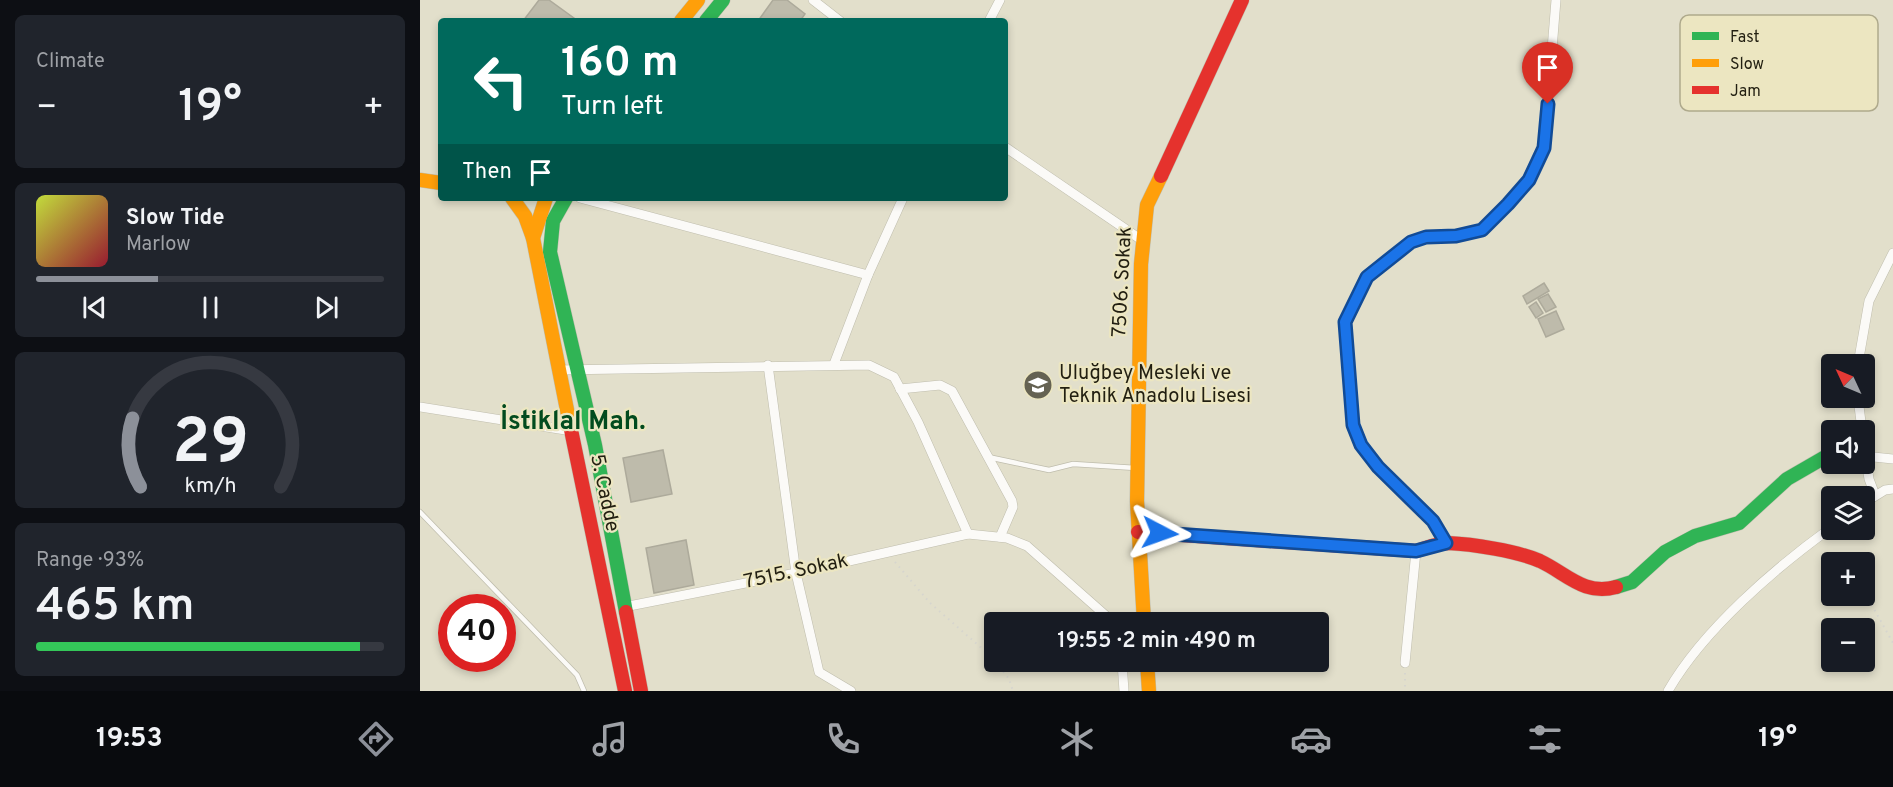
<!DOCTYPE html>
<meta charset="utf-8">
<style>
:root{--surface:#171b24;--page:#20242c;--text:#f1f3f6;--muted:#9ea1a6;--line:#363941;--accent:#8c9099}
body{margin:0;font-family:Overpass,sans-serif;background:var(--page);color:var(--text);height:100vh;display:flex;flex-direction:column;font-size:22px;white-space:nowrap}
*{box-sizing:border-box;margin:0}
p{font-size:20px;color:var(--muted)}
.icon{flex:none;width:33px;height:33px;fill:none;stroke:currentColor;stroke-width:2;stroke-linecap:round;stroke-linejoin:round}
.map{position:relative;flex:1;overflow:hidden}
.sheet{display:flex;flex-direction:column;gap:15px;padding:15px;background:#0d0f14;width:420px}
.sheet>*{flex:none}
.banner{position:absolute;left:18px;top:18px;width:570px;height:183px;border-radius:6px;box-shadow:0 3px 9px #0003;background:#00695c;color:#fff;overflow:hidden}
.needle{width:39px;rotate:314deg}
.controls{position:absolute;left:1401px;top:354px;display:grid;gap:12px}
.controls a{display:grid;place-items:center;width:54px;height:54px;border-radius:6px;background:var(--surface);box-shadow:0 3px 9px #0003;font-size:30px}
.speed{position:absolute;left:18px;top:594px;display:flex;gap:12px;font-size:30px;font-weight:700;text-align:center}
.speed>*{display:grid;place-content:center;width:78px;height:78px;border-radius:50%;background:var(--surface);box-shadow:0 3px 9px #0003;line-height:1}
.speed .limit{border:9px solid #d22;background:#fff;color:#111}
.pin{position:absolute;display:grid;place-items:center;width:51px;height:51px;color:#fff;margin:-62px -26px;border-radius:50% 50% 50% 0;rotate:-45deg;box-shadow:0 0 6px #0007}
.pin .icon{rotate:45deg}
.me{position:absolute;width:66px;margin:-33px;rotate:94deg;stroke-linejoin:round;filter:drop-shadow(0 0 4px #0008)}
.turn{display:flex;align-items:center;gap:21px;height:126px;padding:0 24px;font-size:27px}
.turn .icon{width:78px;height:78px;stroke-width:2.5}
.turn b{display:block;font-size:42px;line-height:51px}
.then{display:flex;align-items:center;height:57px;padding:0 24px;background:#0003;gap:12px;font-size:22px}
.big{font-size:45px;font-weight:600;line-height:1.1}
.sheet .tile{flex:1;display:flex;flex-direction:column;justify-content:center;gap:9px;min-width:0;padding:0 21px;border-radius:9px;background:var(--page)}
.sheet .dial{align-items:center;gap:0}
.dial svg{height:156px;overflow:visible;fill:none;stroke:var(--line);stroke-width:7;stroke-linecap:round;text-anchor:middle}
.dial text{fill:var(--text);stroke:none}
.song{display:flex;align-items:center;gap:18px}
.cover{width:72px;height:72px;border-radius:9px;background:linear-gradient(135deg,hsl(70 70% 55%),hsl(350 70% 35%))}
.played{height:6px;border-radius:3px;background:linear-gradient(90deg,var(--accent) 35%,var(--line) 35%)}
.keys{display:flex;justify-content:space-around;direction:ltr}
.heat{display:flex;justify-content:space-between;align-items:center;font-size:33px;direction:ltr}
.charge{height:9px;border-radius:4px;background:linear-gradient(90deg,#34c759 93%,var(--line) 0)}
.trip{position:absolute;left:564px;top:612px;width:345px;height:60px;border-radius:6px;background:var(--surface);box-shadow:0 3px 9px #0003;font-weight:600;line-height:60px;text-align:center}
.menu{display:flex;height:96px;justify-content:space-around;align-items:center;background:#090b0e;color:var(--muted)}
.menu .icon{width:42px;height:42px}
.menu .on{color:var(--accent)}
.menu b{font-size:27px;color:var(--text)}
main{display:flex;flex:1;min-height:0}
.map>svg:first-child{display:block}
</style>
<main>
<section class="sheet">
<div class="tile"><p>Climate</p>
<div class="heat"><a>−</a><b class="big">19°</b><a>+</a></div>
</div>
<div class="tile">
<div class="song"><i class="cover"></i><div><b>Slow Tide</b><p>Marlow</p></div></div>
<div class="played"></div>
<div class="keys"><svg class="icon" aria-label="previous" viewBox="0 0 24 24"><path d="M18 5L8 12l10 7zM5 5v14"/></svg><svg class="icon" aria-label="pause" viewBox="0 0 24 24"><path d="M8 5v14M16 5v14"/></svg><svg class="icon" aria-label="next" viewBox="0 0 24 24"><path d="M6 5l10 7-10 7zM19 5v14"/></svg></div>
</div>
<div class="tile dial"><svg viewBox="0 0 100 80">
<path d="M14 69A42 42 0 1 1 86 69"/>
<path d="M14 69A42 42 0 0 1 10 34" stroke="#8c9099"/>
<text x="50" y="56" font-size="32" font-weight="700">29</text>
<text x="50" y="72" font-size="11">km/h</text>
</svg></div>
<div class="tile"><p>Range · 93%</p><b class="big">465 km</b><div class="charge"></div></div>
</section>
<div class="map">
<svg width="1473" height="691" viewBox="0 0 1473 691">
<rect width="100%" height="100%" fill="#e2dfcb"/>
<!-- building -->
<g fill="#bebbab" stroke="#adaa9b" stroke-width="1.5">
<path d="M 119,0 L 129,0 L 158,21 L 103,21 Z"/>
<path d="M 353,0 L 367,0 L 385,14 L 380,21 L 338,21 Z"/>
<path d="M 1124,283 L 1129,291 L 1107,304 L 1103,296 Z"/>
<path d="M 1128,294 L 1136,307 L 1126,312 L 1118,299 Z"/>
<path d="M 1116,302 L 1123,313 L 1116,318 L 1109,307 Z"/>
<path d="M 1136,311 L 1144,329 L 1126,337 L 1118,319 Z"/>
<path d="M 243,450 L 252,494 L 211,502 L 203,458 Z"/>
<path d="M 266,540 L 274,585 L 234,593 L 226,548 Z"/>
</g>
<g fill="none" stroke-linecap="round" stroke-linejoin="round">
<!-- lane casing -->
<g stroke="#bfbdad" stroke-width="6">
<g id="lane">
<path d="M 568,457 L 629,470 L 653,464 L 716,468"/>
<path d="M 0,512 L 157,675 L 164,691"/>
</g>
</g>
<!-- street casing -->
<g stroke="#bfbdad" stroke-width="10">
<g id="street">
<path d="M 393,0 L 420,21"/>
<path d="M 569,21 L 580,0"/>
<path d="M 585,147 L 723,241"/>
<path d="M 160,198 L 448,275"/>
<path d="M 414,364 L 448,275 L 483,198"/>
<path d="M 1438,364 L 1449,301 L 1473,253"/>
<path d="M 348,365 L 376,573 L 399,672 L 431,691"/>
<path d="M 138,370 L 449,365 L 474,377 L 498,422 L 548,534"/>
<path d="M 480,389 L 520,385 L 532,391 L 592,501 L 593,507 L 580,537"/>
<path d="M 1438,398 L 1442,430"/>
<path d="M 0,407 L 152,431"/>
<path d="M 1444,447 L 1449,479 L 1455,495"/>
<path d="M 1444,456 L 1473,459"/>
<path d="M 1444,503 L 1465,490 L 1473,489"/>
<path d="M 1026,543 L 1013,521 L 958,467 L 941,445 L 933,425 L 925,322 L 947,277 L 972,257 L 991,242 L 1006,237 L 1036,236 L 1062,229 L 1109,180 L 1124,148 L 1136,0"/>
<path d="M 204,607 L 376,573 L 548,534 L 587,538 L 607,546 L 693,622"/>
<path d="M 702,662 L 704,691"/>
<path d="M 985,663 L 996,551"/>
<path d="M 1248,691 C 1283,630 1355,568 1412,527"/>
</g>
</g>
<!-- fast casing -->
<g stroke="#bfbdad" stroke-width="15">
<g id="fast">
<path d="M 286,21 L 303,0"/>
<path d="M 146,198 L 133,221 L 130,252 L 175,445 L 206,612"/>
<path d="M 1196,587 L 1212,582 L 1245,552 L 1275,536 L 1319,523 L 1367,479 L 1412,453"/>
</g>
</g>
<!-- slow casing -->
<g stroke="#bfbdad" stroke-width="15">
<g id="slow">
<path d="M 261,21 L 278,0"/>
<path d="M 0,180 L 21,183"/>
<path d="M 92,198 L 105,216 L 113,238"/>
<path d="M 126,198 L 113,238 L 150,425"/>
<path d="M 724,622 L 717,501 L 721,264 L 727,205 L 741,176"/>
<path d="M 727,662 L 729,691"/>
</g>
</g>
<!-- jam casing -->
<g stroke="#bfbdad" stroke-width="15">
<g id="jam">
<path d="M 741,176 L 822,0"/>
<path d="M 150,425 L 205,691"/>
<path d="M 718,532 L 996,551 C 1006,548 1018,543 1028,543 C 1052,544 1097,551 1120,561 C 1146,573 1164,596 1196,587"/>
<path d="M 206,612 L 221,691"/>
</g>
</g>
<!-- path -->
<g stroke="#d6d5ce" stroke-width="2" stroke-dasharray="1.5 4.5" stroke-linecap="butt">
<path d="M 475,562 L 510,603 L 574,659"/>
<path d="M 1444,582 L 1449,600 L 1473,643"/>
<path d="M 576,662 L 589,679 L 593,691"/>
<path d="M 985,673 L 985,691"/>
</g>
<!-- lane -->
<use href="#lane" stroke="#fbfaf7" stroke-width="4.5"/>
<!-- street -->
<use href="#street" stroke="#fbfaf7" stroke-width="9"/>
<!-- fast -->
<use href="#fast" stroke="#30b455" stroke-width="14"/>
<!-- slow -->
<use href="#slow" stroke="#ff9f0a" stroke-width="14"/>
<!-- jam -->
<use href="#jam" stroke="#e5322d" stroke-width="14"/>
</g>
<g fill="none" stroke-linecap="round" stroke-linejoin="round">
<!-- route casing -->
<g stroke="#114b97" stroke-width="15">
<path id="route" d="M 740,533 L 996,551 L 1026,543 L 1013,521 L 958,467 L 941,445 L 933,425 L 925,322 L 947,277 L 991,242 L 1006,237 L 1036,236 L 1062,230 L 1088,204 L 1109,180 L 1124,148 L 1128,104"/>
</g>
<!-- route -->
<use href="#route" stroke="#1a73e8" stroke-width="10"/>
</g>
<!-- icons -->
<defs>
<g id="school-disc" transform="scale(1.5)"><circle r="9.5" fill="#656252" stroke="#ece6c1"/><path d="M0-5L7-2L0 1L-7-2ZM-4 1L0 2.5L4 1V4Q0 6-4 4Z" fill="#fff"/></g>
</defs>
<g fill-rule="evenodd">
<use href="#school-disc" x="618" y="385"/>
</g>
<g text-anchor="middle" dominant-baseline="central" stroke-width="4.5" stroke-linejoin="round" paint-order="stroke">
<!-- street labels -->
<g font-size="20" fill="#221f11" stroke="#ece6c1">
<text transform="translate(703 282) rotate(-87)">7506. Sokak</text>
<text transform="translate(184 493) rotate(78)">5. Cadde</text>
<text transform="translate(376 572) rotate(-12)">7515. Sokak</text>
</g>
<!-- poi labels -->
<g font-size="20" fill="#221f11" stroke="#ece6c1" text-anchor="start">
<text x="639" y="374">Uluğbey Mesleki ve<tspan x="639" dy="23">Teknik Anadolu Lisesi</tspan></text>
</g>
<!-- district labels -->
<g font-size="26" font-weight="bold" fill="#024b1e" stroke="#ece6c1">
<text x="153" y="422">İstiklal Mah.</text>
</g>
</g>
<!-- legend -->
<rect x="1260" y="15" width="198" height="96" rx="9" fill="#ece6c1" stroke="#afaa8c" stroke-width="1.5"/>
<rect x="1272" y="32" width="27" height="8" fill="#30b455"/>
<rect x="1272" y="59" width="27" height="8" fill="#ff9f0a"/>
<rect x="1272" y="86" width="27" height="8" fill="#e5322d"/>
<g font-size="16" fill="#221f11">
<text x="1310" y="42">Fast</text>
<text x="1310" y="69">Slow</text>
<text x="1310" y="96">Jam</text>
</g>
</svg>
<div class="controls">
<a><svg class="needle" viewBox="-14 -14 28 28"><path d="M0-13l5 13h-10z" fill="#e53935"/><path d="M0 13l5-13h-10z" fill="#9ea1a6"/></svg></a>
<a><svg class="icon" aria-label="sound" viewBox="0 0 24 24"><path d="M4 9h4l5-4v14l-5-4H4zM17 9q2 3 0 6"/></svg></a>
<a><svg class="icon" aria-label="layers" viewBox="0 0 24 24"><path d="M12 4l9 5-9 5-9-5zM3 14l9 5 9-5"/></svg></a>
<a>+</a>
<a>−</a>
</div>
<div class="speed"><div class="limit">40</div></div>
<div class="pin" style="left:1128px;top:104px;background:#d93025"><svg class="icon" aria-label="arrive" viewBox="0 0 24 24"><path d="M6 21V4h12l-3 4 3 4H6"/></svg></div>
<svg class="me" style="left:740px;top:533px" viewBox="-20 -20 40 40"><path d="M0-17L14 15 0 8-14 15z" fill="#1a73e8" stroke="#fff" stroke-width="4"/></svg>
<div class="trip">19:55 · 2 min · 490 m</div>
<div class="banner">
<div class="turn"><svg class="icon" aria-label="left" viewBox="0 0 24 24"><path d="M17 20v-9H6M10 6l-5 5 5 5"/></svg><div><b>160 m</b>Turn left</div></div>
<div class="then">Then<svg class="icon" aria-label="arrive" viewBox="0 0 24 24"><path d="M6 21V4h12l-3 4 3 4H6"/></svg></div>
</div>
</div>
</main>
<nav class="menu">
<b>19:53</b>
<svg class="icon on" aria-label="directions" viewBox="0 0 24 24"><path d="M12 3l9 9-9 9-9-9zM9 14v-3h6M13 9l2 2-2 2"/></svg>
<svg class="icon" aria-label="music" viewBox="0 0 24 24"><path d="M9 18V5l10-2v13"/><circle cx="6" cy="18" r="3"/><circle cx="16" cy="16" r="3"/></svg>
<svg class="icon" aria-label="phone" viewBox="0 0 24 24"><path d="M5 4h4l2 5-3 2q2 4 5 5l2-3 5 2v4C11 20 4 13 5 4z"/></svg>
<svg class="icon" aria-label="climate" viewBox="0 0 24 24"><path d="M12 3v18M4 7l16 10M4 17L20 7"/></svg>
<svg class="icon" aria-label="car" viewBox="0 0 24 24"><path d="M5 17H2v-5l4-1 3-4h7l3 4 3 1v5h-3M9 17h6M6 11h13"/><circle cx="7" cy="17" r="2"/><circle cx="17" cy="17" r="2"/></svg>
<svg class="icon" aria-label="filters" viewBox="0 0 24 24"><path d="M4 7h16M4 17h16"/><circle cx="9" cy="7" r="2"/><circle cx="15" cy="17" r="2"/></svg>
<b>19°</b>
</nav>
